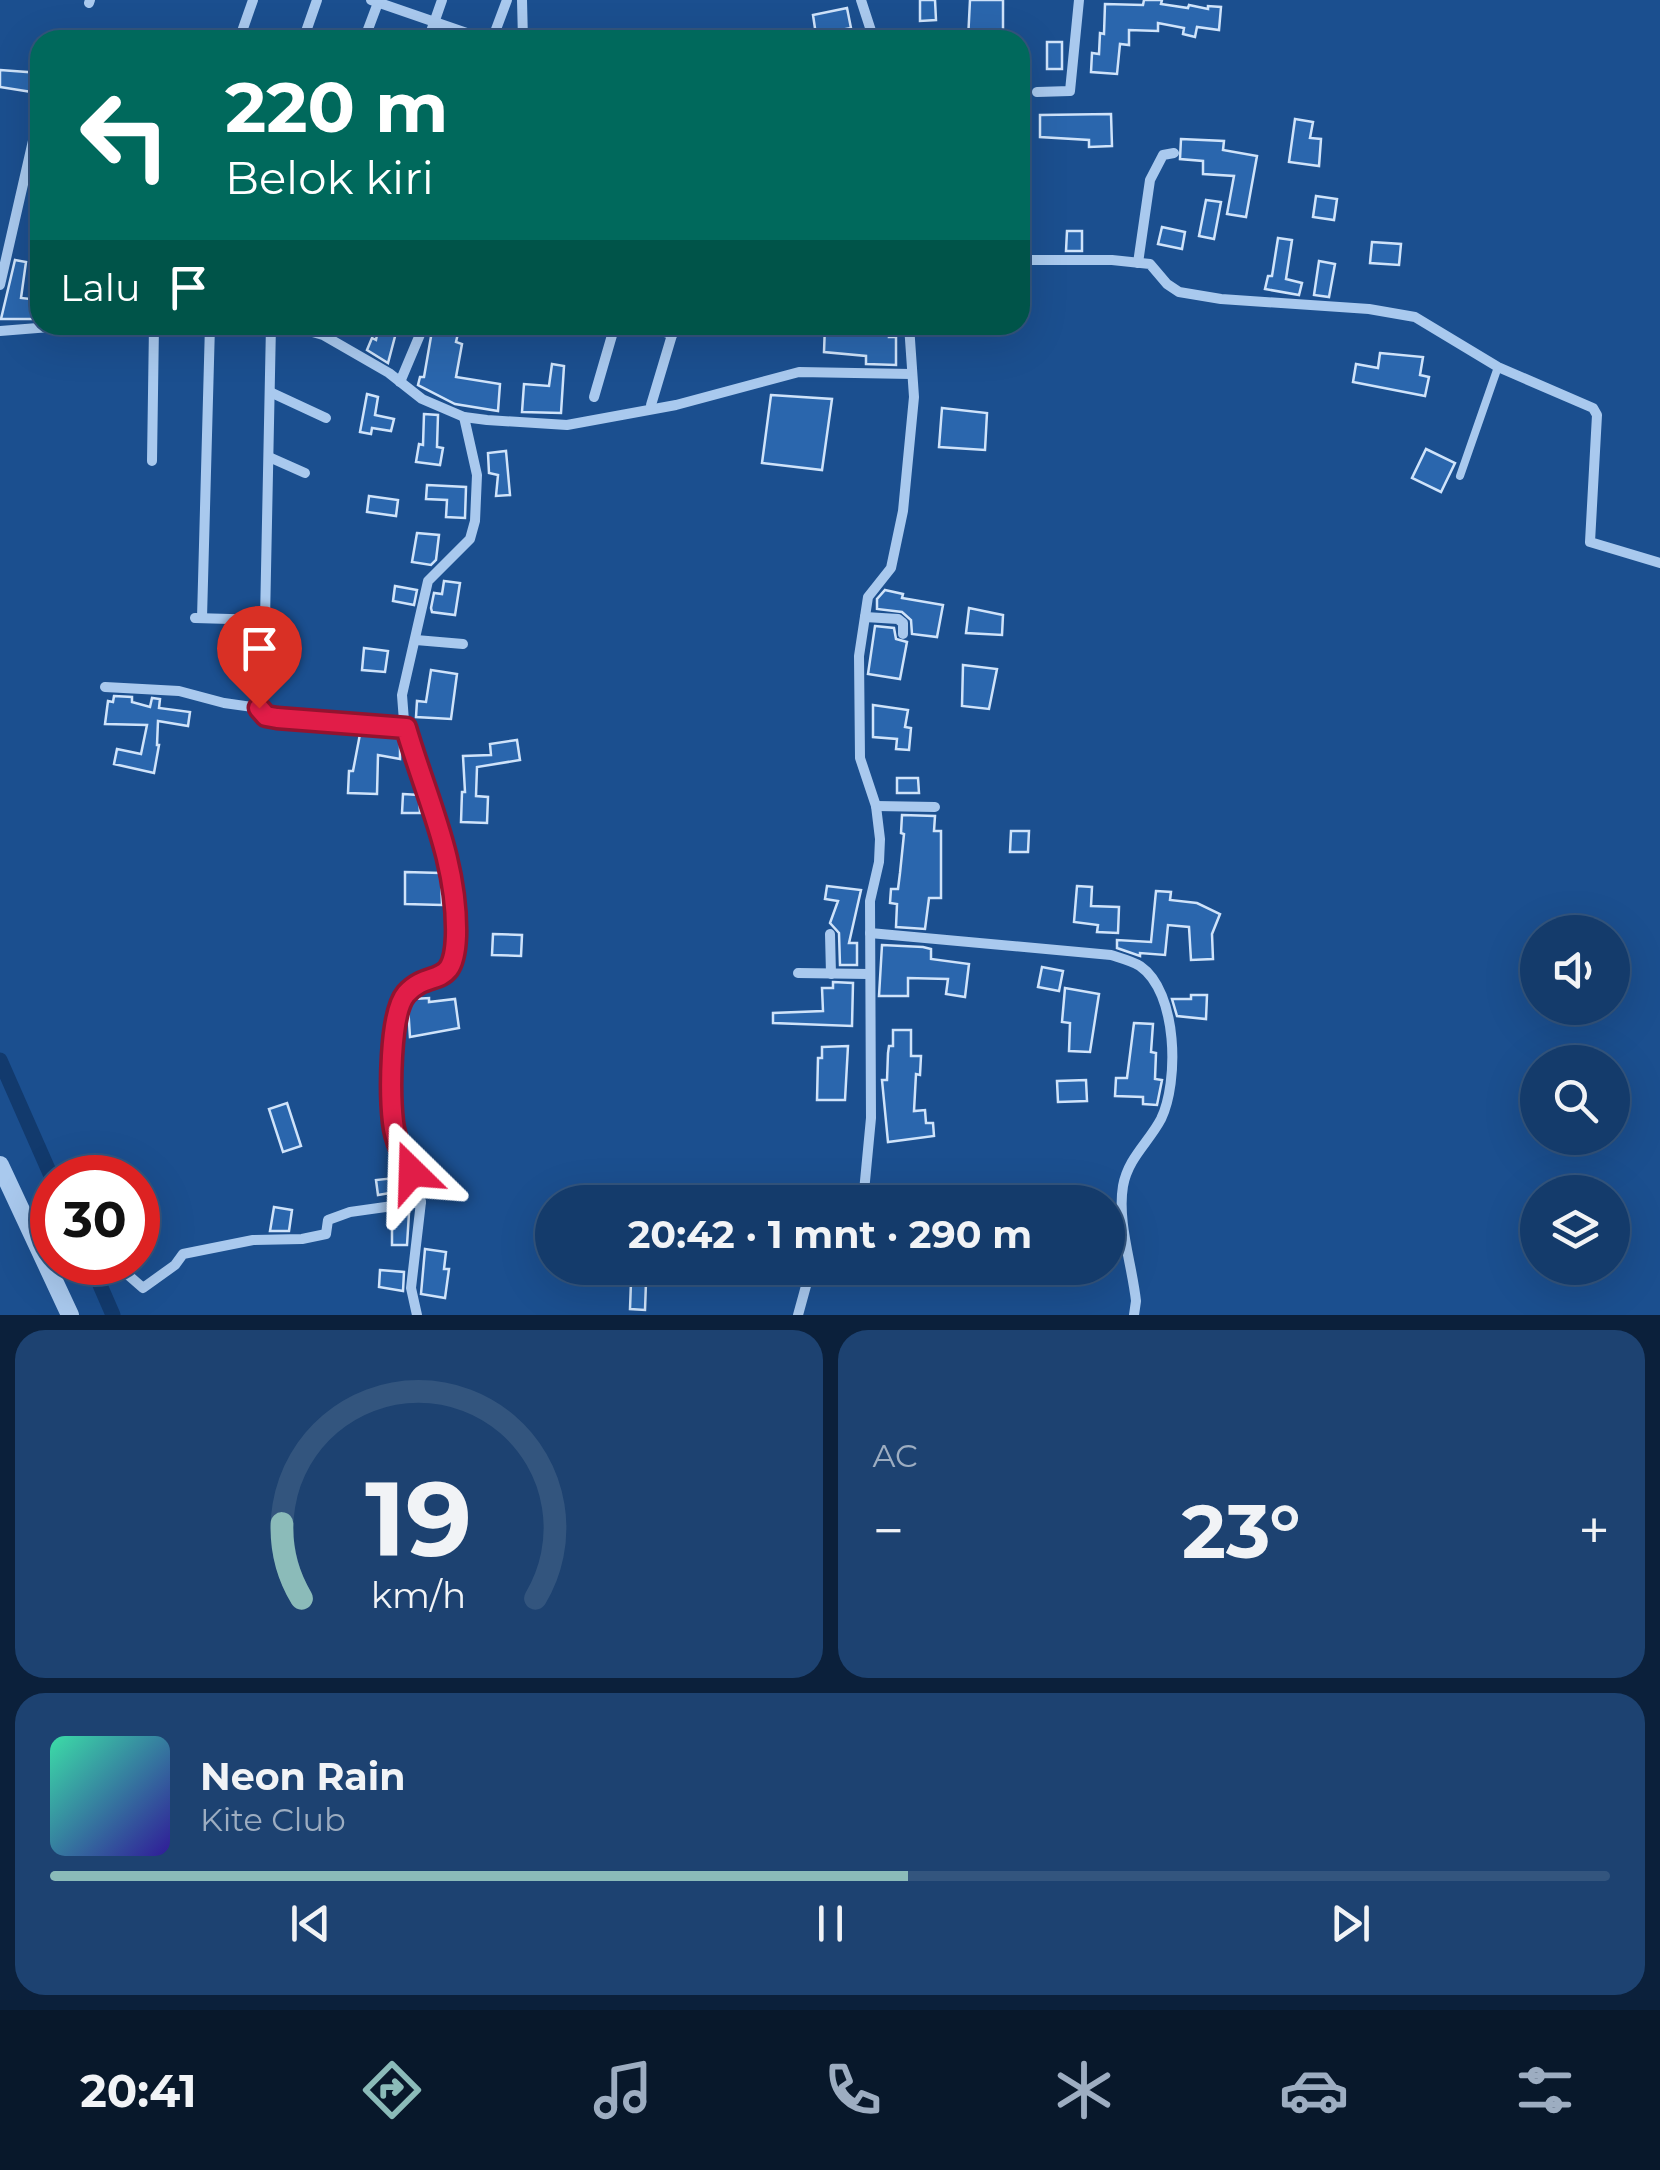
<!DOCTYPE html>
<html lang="id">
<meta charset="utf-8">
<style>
:root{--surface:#143b6b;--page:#1d4271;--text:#f1f3f6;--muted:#9dadc1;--line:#33557e;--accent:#8bbbb9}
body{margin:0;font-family:Montserrat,sans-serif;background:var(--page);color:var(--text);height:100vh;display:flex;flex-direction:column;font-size:38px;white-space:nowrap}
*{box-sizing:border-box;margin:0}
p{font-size:32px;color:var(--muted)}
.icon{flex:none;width:55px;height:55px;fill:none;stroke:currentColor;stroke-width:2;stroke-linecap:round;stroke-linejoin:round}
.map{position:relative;height:1315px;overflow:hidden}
.drawer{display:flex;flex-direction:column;gap:15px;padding:15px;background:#0b203b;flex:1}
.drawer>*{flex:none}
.guide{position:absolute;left:30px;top:30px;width:1000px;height:305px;border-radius:30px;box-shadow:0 10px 40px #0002,0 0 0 2px var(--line);background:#00695c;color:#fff;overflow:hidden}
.tools{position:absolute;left:1520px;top:915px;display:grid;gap:20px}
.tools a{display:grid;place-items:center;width:110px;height:110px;border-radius:50%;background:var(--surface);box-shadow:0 10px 40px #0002,0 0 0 2px var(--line);font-size:50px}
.speed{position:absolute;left:30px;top:1155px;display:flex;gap:20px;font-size:50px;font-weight:700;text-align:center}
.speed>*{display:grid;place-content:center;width:130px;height:130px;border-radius:50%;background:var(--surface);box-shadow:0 10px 40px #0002,0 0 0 2px var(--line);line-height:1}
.speed .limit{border:15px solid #d22;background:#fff;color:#111}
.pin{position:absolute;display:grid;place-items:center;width:85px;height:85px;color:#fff;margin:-102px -42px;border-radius:50% 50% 50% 0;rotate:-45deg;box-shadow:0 0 10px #0007}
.pin .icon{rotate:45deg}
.me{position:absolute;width:110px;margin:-55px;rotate:338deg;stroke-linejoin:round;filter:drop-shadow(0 0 8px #0008)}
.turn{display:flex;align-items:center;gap:35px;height:210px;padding:0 30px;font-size:45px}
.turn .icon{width:130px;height:130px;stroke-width:2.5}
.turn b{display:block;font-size:70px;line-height:85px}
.then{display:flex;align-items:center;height:95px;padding:0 30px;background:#0003;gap:20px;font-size:38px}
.big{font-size:75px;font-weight:700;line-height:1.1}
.drawer .widget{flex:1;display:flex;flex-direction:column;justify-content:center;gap:15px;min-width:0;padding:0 35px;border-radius:30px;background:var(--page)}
.drawer .dial{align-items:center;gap:0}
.dial svg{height:260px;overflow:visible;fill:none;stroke:var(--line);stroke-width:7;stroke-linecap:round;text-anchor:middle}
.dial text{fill:var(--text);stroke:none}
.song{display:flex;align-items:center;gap:30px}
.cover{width:120px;height:120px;border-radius:15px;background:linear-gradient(135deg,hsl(160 70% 55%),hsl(250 70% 35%))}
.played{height:10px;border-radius:5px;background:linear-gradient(90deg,var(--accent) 55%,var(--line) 55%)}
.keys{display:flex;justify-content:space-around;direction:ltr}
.heat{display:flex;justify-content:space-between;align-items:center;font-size:55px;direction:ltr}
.drawer .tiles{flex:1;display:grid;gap:15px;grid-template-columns:1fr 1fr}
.widget:last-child{grid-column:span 2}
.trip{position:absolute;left:535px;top:1185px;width:590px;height:100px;border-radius:50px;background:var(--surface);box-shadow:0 10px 40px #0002,0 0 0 2px var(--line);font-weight:700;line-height:100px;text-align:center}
.dock{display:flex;height:160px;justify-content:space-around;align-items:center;background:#08182b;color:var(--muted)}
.dock .icon{width:70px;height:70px}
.dock .on{color:var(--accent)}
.dock b{font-size:45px;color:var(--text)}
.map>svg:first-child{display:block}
</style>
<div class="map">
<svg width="1660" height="1315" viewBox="0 0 1660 1315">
<rect width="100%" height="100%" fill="#1b4f8f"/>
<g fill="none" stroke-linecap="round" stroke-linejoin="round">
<!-- canal -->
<g stroke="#123a6d" stroke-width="15">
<path d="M 0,1060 L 52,1178"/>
<path d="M 90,1262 L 113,1315"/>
</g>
</g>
<!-- building -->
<g fill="#2a66ad" stroke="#cfe3fa" stroke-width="2.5">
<path d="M 920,0 L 935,0 L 936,20 L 920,21 Z"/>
<path d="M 970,0 L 1003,0 L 1003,40 L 968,40 Z"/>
<path d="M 1144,0 L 1162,0 L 1161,4 L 1188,8 L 1189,5 L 1208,9 L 1208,6 L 1221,7 L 1219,30 L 1197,27 L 1195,37 L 1183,34 L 1184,28 L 1158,23 L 1158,31 L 1129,30 L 1129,45 L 1120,44 L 1117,74 L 1091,72 L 1092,53 L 1099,54 L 1100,33 L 1104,34 L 1105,4 L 1143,5 Z"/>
<path d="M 847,8 L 851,28 L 816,35 L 813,15 Z"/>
<rect x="1047" y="42" width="15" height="27"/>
<path d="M 0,70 L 40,73 L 38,93 L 0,87 Z"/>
<path d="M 1111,114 L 1112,146 L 1089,147 L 1089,140 L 1040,137 L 1040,115 Z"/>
<path d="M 1295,119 L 1313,122 L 1310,138 L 1321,139 L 1319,166 L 1289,162 Z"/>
<path d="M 1181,139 L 1224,141 L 1223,150 L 1257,156 L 1246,217 L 1227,214 L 1234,176 L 1203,174 L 1203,161 L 1180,159 Z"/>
<path d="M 1316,196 L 1337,199 L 1334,220 L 1313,217 Z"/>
<path d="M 1206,200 L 1221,202 L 1214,239 L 1199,236 Z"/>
<path d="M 1162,227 L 1185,232 L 1182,249 L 1158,244 Z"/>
<path d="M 1067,231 L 1082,231 L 1082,251 L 1066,251 Z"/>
<path d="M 1278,238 L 1292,240 L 1286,279 L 1302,283 L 1299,295 L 1265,289 L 1268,276 L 1272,276 Z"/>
<path d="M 1372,242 L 1401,244 L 1399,265 L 1370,263 Z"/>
<path d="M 15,260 L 26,262 L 21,298 L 40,300 L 38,319 L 1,319 Z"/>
<path d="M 1319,261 L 1335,264 L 1329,297 L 1314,295 Z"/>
<path d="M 379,325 L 398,325 L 388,363 L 367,350 L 372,338 L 376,340 Z"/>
<path d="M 433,325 L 460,325 L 456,342 L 462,344 L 456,377 L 500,384 L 498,411 L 455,404 L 418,385 L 420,377 L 424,377 Z"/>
<path d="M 825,325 L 890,325 L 889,337 L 896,337 L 896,365 L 866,364 L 866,356 L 824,352 Z"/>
<path d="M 1380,353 L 1423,357 L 1420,375 L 1429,377 L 1425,396 L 1353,382 L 1356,364 L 1378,368 Z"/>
<path d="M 552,364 L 564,366 L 561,413 L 522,412 L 524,384 L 549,386 Z"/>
<path d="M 367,394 L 378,397 L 375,415 L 394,419 L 391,431 L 372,428 L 371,434 L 360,432 Z"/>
<path d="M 771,395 L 832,399 L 822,470 L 762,463 Z"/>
<path d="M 942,408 L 987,413 L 985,450 L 939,447 Z"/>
<path d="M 424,414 L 438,415 L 437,447 L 443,448 L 440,465 L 416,462 L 419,444 L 423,445 Z"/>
<path d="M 1426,449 L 1455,463 L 1441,492 L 1412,478 Z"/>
<path d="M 506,451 L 510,495 L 496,496 L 498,475 L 489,473 L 488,453 Z"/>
<path d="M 427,485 L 466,487 L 465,518 L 446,517 L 447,500 L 426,499 Z"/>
<path d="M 369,496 L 398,500 L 396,516 L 367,512 Z"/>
<path d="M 417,533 L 439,535 L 436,560 L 431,565 L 412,562 Z"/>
<path d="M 444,581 L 460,583 L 455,615 L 432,612 L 431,608 L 434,593 L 442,594 Z"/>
<path d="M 395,586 L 417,590 L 414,605 L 393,601 Z"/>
<path d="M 885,590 L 903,594 L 902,598 L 943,605 L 937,637 L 912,634 L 911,620 L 902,612 L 877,609 L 877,599 Z"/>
<path d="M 969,608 L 1003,615 L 1002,635 L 966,633 Z"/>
<path d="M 875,626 L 894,628 L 896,639 L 907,642 L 900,679 L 868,674 Z"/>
<path d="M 364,648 L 388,651 L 385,672 L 362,670 Z"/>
<path d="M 963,665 L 997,669 L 989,709 L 962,706 Z"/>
<path d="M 431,670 L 457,674 L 451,719 L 416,717 L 417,701 L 426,702 Z"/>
<path d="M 114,696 L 132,697 L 132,702 L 150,707 L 152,698 L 160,699 L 159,708 L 190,712 L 188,726 L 158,721 L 157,745 L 159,745 L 154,773 L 114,764 L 117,749 L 141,754 L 147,725 L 105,724 L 108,701 L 113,702 Z"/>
<path d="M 873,705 L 908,710 L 905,727 L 911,728 L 909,750 L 896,749 L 897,739 L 873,737 Z"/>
<path d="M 360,734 L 400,738 L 400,759 L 378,755 L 377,794 L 348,793 L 349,771 L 353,771 Z"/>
<path d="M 517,740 L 520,760 L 477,767 L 476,796 L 488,797 L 487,823 L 461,822 L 462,792 L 465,792 L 463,756 L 491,755 L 490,744 Z"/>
<path d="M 897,778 L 918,778 L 919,793 L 897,793 Z"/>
<path d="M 403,794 L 419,795 L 420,813 L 402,813 Z"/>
<path d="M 902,815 L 935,816 L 934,831 L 941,831 L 941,898 L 929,898 L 925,929 L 896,927 L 897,904 L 890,903 L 891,889 L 898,889 L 900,873 L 904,834 L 901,833 Z"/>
<path d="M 1011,831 L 1029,831 L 1028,852 L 1010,852 Z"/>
<path d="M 405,872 L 441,873 L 442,905 L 405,904 Z"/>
<path d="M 827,886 L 861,890 L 849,943 L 857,943 L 857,965 L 840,965 L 839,933 L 830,923 L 838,901 L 825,899 Z"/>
<path d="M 1077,886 L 1092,887 L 1091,906 L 1119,907 L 1118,933 L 1097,932 L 1098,925 L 1074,922 Z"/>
<path d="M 1156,891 L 1171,892 L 1170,900 L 1197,903 L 1220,914 L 1212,934 L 1213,959 L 1191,960 L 1189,927 L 1168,925 L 1165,955 L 1140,953 L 1140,956 L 1117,948 L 1117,940 L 1151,942 Z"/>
<path d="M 493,934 L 522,935 L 521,956 L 492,955 Z"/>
<path d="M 882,945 L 923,947 L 931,949 L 931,959 L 969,964 L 965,997 L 946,994 L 948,979 L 908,978 L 908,996 L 879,996 Z"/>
<path d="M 1042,967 L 1063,971 L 1059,991 L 1038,987 Z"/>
<path d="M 833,982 L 853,983 L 852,1026 L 773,1023 L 773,1013 L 823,1011 L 822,988 L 833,988 Z"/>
<path d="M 1065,988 L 1099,994 L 1090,1052 L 1069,1051 L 1070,1023 L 1062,1022 Z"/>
<path d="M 1191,995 L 1207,995 L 1206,1019 L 1177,1016 L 1172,999 L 1191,999 Z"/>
<path d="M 429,998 L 429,1002 L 455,999 L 459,1028 L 410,1037 L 408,1006 L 413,999 Z"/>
<path d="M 1134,1023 L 1153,1024 L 1151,1052 L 1156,1053 L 1155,1079 L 1162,1080 L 1157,1105 L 1143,1104 L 1143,1097 L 1115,1096 L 1116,1078 L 1127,1078 Z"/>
<path d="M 893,1030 L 911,1030 L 911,1056 L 921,1056 L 920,1075 L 916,1074 L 914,1111 L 925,1110 L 926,1123 L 933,1123 L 934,1136 L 888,1142 L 882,1080 L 887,1080 L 888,1053 L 889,1046 L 893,1046 Z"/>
<path d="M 848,1046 L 845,1100 L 817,1100 L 818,1058 L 822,1058 L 822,1047 Z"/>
<path d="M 1086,1080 L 1087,1101 L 1058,1102 L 1057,1081 Z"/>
<path d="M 287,1103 L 301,1146 L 283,1152 L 269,1109 Z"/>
<path d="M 404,1177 L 410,1195 L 390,1197 L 390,1193 L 378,1195 L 376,1180 Z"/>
<path d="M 274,1207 L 292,1210 L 289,1231 L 270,1231 Z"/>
<path d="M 409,1213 L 407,1245 L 392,1245 L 392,1215 Z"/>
<path d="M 425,1249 L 446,1252 L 444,1269 L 449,1269 L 445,1298 L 421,1294 Z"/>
<path d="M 380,1270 L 404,1272 L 403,1291 L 379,1287 Z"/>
<path d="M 631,1282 L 646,1282 L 645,1310 L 630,1309 Z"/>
</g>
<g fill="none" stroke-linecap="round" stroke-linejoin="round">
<!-- service -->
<path stroke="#a9c9ee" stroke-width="8" d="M 1460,476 L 1498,367"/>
<!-- minor -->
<g stroke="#a9c9ee" stroke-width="10">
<path d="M 371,0 L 487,40"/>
<path d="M 522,0 L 523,40"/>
<path d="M 861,0 L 874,40"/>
<path d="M 89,3 L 90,0"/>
<path d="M 239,40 L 253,0"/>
<path d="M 303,40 L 317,0"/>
<path d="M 364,40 L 379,0"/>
<path d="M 428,40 L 442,0"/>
<path d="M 492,40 L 507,0"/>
<path d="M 1037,92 L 1070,91 L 1079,0"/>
<path d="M 1020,260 L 1112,260 L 1150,264 L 1167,284 L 1179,292 L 1221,299 L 1369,309 L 1415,317 L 1498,367 L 1593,408 L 1597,415 L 1590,542 L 1660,563"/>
<path d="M 1138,263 L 1150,180 L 1163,155 L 1174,153"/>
<path d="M 0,285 L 40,110"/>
<path d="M 288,325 L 323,335 L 389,373 L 422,399 L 464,417 L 487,420 L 567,425 L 676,405 L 799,372 L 911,374"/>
<path d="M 648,325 L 672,335"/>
<path d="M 0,331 L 75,325"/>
<path d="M 400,382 L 424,325"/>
<path d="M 270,392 L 326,418"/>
<path d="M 594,397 L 615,325"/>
<path d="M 651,405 L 675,325"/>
<path d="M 269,457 L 305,473"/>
<path d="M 152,461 L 154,325"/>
<path d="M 865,617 L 898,619 L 903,623 L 903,634"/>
<path d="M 195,618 L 265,620 L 283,626"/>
<path d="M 202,618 L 210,325"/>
<path d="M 265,620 L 271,325"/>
<path d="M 416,640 L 463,644"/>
<path d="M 105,687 L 179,691 L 224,703 L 259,708 L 266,716 L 277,718 L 406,728"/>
<path d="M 876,806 L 935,807"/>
<path d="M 870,933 L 1111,955 C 1120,958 1132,961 1140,966 C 1178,992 1179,1082 1161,1119 C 1149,1142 1128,1158 1123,1186 C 1117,1222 1132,1264 1136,1301 L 1134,1315"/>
<path d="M 830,934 L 831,974"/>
<path d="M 798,973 L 869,974"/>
<path d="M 863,1202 L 871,1118 L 870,901 L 879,862 L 880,839 L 876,806 L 860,758 L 859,656 L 868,597 L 891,568 L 903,511 L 914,397 L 909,325"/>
<path d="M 127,1274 L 143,1288 L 175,1265 L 183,1254 L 253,1240 L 302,1239 L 326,1234 L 328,1220 L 350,1212 L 421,1202"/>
<path d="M 417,1315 L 411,1288 L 421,1202 L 412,1172 L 399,1150 L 393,1124 L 395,1030 L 400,1003 L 406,994 L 414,987 L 437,979 L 451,966 L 456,937 L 447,851 L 404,721 L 402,695 L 428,581 L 470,539 L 475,521 L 477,475 L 464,417"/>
<path d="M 798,1315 L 809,1275 L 817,1268"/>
</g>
<!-- tertiary -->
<path stroke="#a9c9ee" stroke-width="18" d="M 0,1165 L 70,1315"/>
</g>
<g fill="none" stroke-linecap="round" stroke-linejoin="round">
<!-- route casing -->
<g stroke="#92132f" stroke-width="25">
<path id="route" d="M 259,708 L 266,716 L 277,718 L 406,728 C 426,797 458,862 456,936 C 454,992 430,967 406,994 C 389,1014 390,1096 393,1122 C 395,1141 403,1156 412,1172"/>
</g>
<!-- route -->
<use href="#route" stroke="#e11d48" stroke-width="18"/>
</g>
</svg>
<div class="tools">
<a><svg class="icon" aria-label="sound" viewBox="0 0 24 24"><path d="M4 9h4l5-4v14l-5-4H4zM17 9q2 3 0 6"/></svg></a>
<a><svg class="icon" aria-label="search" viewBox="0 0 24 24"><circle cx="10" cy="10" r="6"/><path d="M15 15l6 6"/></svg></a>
<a><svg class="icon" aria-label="layers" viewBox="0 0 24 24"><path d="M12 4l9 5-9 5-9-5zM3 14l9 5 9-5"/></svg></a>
</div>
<div class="speed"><div class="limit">30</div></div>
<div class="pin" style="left:259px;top:708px;background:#d93025"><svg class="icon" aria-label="arrive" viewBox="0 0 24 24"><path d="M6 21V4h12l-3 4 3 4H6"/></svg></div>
<svg class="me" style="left:412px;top:1172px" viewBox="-20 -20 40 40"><path d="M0-17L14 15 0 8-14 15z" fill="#e11d48" stroke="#fff" stroke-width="4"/></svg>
<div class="trip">20:42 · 1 mnt · 290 m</div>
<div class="guide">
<div class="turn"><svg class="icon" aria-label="left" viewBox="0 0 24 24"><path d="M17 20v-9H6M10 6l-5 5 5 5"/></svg><div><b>220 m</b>Belok kiri</div></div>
<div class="then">Lalu<svg class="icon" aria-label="arrive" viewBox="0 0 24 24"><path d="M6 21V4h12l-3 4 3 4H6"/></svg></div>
</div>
</div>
<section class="drawer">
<div class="tiles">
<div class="widget dial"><svg viewBox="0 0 100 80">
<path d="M14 69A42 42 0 1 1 86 69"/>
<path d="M14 69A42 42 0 0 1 8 46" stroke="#8bbbb9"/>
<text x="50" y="56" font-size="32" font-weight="700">19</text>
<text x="50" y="72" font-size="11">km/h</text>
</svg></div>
<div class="widget"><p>AC</p>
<div class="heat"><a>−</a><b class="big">23°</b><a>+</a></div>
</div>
<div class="widget">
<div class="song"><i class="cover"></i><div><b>Neon Rain</b><p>Kite Club</p></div></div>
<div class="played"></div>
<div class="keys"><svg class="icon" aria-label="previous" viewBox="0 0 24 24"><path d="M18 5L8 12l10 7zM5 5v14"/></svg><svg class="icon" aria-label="pause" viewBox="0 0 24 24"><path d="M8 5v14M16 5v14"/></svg><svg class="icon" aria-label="next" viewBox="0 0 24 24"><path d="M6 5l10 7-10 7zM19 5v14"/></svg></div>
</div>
</div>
</section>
<nav class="dock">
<b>20:41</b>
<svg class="icon on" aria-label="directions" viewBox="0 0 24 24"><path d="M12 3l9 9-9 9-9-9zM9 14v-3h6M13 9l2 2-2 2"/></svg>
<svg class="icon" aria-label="music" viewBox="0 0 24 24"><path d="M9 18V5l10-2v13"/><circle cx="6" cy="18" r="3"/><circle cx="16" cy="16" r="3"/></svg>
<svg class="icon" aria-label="phone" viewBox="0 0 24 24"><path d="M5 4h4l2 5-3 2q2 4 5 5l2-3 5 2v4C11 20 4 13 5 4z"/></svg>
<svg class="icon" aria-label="climate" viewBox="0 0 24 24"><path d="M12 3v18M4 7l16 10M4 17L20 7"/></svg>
<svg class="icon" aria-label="car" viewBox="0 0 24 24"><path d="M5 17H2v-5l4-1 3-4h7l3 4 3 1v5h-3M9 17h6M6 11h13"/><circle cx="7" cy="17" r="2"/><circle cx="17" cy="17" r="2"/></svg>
<svg class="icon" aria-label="filters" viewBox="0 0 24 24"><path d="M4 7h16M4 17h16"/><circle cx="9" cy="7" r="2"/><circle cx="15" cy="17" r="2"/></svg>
</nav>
